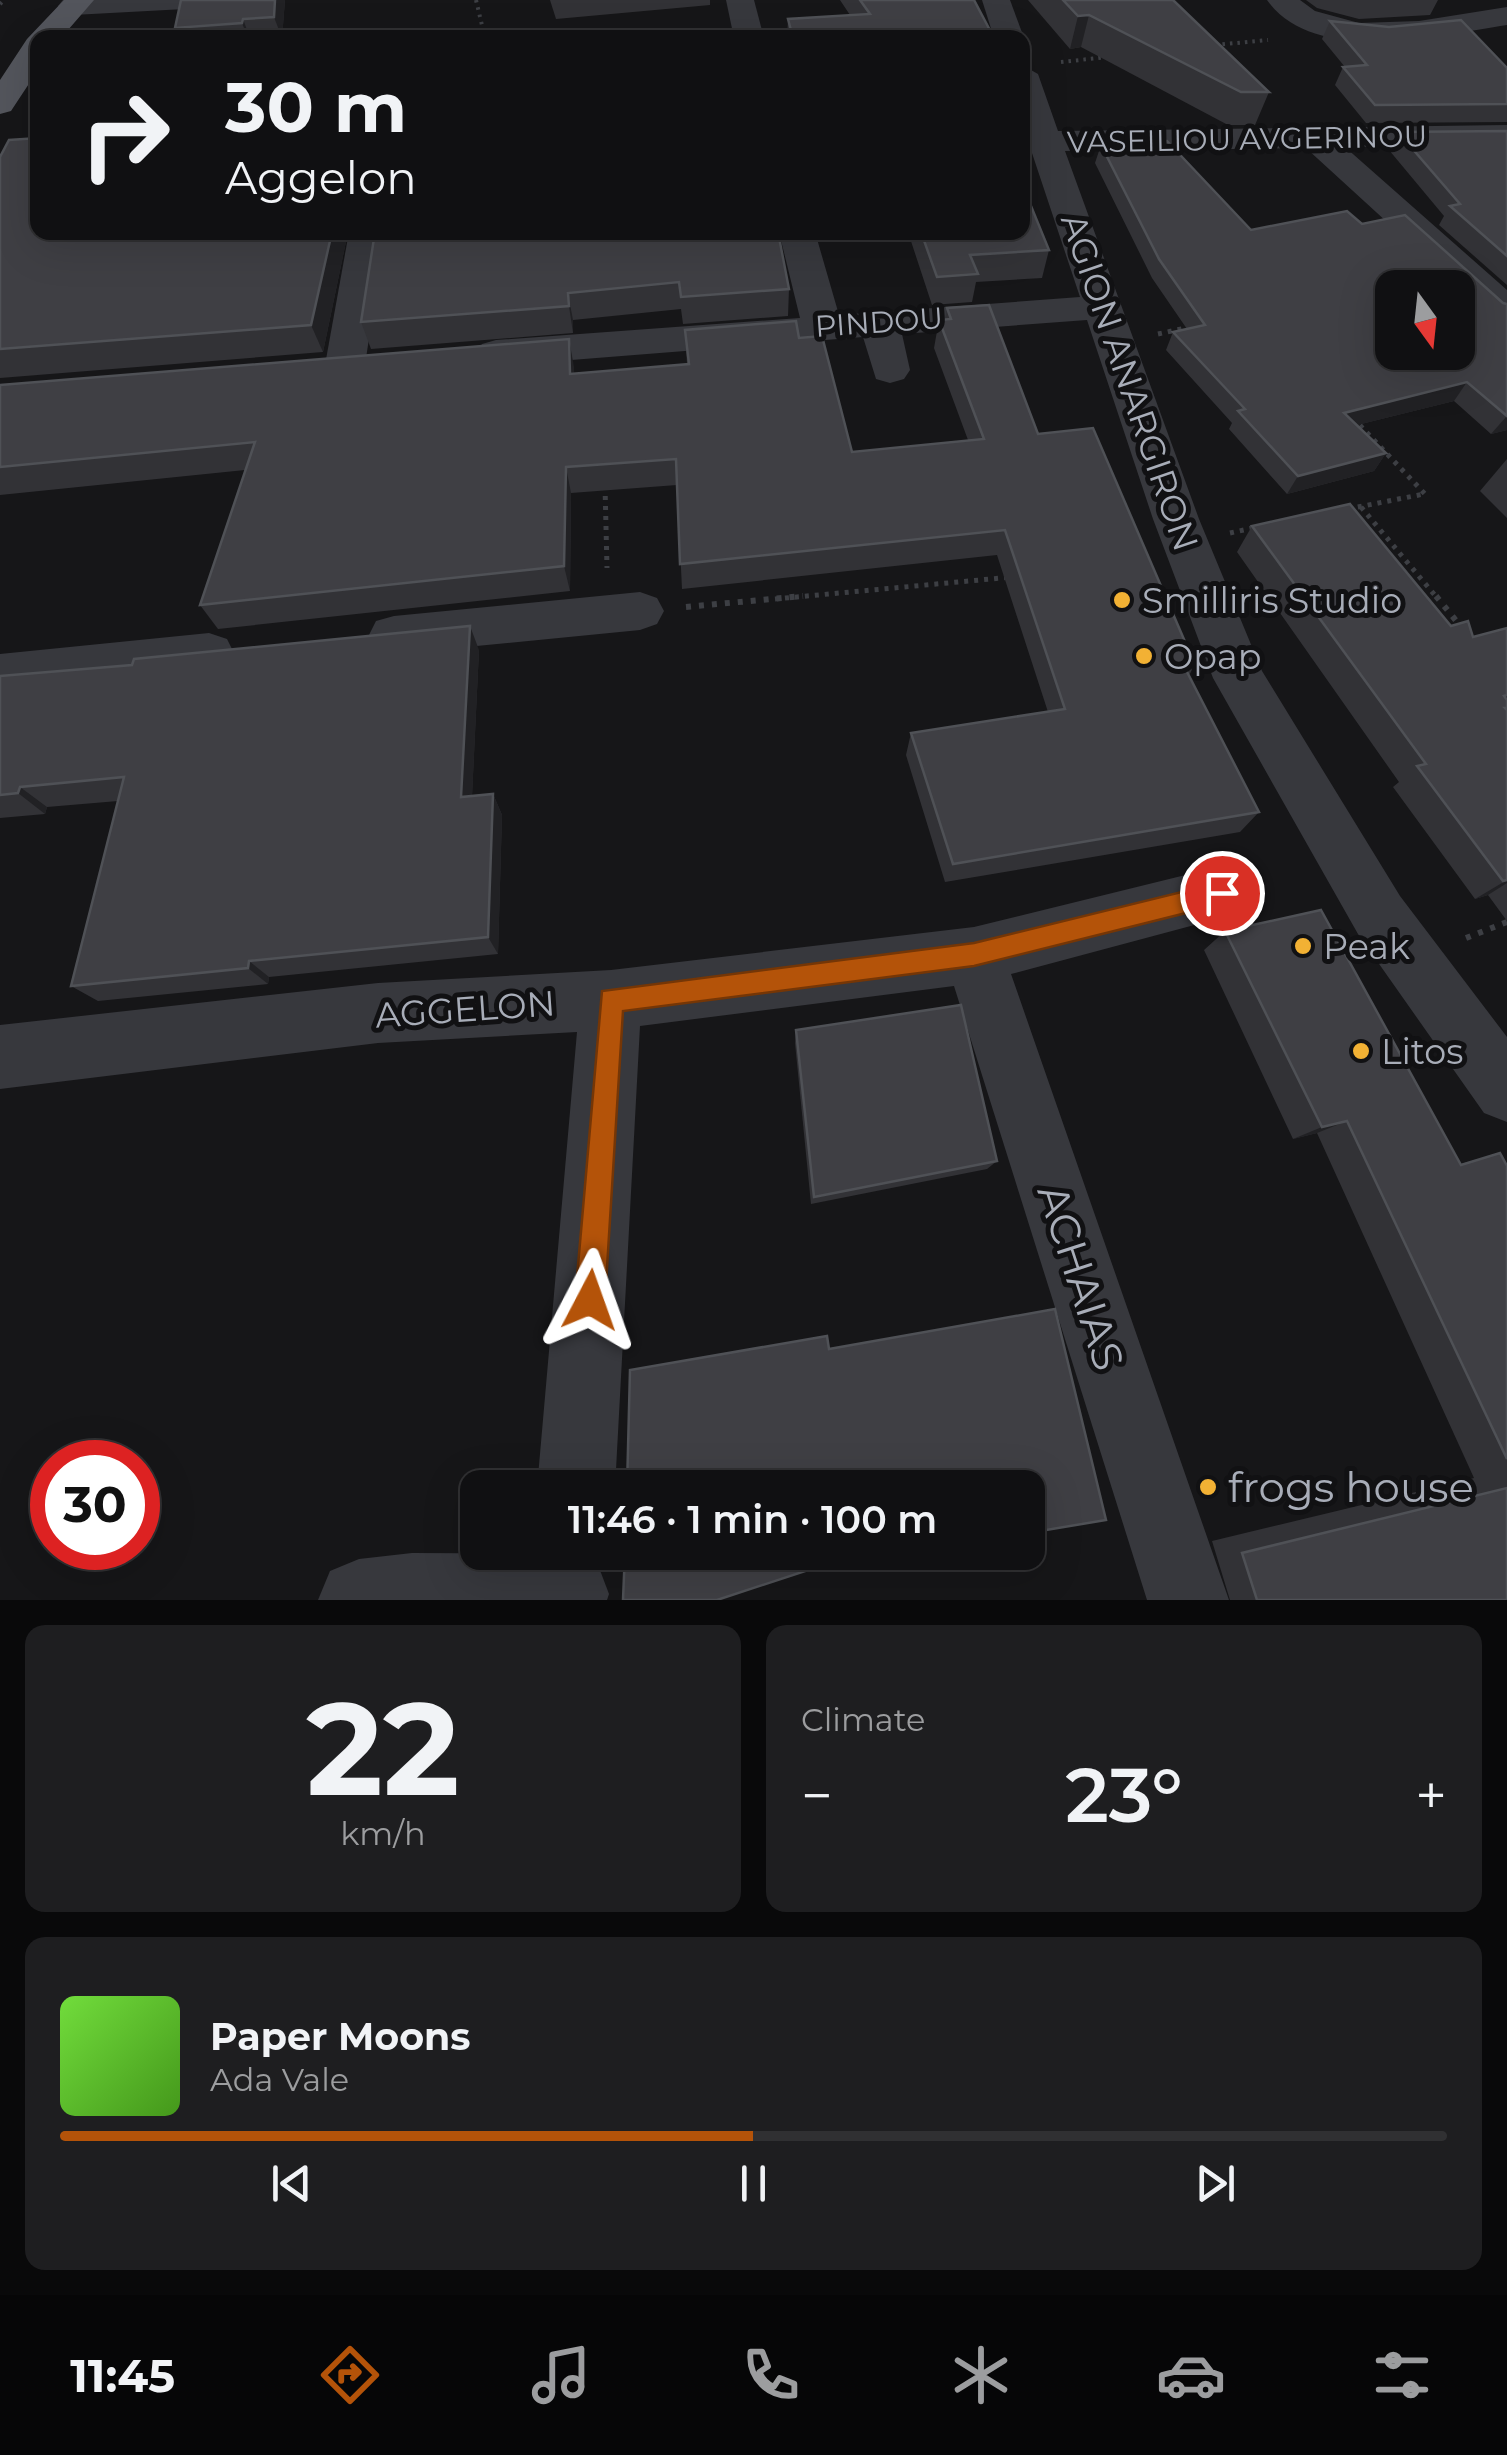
<!DOCTYPE html>
<meta charset="utf-8">
<style>
:root{--surface:#101012;--page:#1e1e20;--text:#f1f3f6;--muted:#9c9d9f;--line:#303032;--accent:#b45309}
body{margin:0;font-family:Montserrat,sans-serif;background:var(--page);color:var(--text);height:100vh;display:flex;flex-direction:column;font-size:38px;white-space:nowrap}
*{box-sizing:border-box;margin:0}
p{font-size:32px;color:var(--muted)}
.icon{flex:none;width:55px;height:55px;fill:none;stroke:currentColor;stroke-width:2;stroke-linecap:round;stroke-linejoin:round}
.map{position:relative;height:1600px;overflow:hidden}
.panel{display:flex;flex-direction:column;gap:25px;padding:25px;background:#09090a;flex:1}
.panel>*{flex:none}
.banner{position:absolute;left:30px;top:30px;width:1000px;height:210px;border-radius:20px;box-shadow:0 10px 40px #0002,0 0 0 2px var(--line);background:#101012;color:var(--text);overflow:hidden}
.needle{width:65px;rotate:165deg}
.controls{position:absolute;left:1375px;top:270px;display:grid;gap:20px}
.controls a{display:grid;place-items:center;width:100px;height:100px;border-radius:20px;background:var(--surface);box-shadow:0 10px 40px #0002,0 0 0 2px var(--line);font-size:50px}
.speed{position:absolute;left:30px;top:1440px;display:flex;gap:20px;font-size:50px;font-weight:700;text-align:center}
.speed>*{display:grid;place-content:center;width:130px;height:130px;border-radius:50%;background:var(--surface);box-shadow:0 10px 40px #0002,0 0 0 2px var(--line);line-height:1}
.speed .limit{border:15px solid #d22;background:#fff;color:#111}
.pin{position:absolute;display:grid;place-items:center;width:85px;height:85px;color:#fff;margin:-42px;border:5px solid #fff;border-radius:50%;box-shadow:0 2px 10px #0007}
.me{position:absolute;width:110px;margin:-55px;rotate:4deg;stroke-linejoin:round;filter:drop-shadow(0 0 8px #0008)}
.turn{display:flex;align-items:center;gap:35px;height:210px;padding:0 30px;font-size:45px}
.turn .icon{width:130px;height:130px;stroke-width:2.5}
.turn b{display:block;font-size:70px;line-height:85px}
.big{font-size:75px;font-weight:600;line-height:1.1}
.panel .tile{flex:1;display:flex;flex-direction:column;justify-content:center;gap:15px;min-width:0;padding:0 35px;border-radius:20px;background:var(--page)}
.panel .dial{align-items:center;gap:0}
.dial b{font-size:130px;line-height:1}
.song{display:flex;align-items:center;gap:30px}
.cover{width:120px;height:120px;border-radius:15px;background:linear-gradient(135deg,hsl(100 70% 55%),hsl(100 70% 35%))}
.played{height:10px;border-radius:5px;background:linear-gradient(90deg,var(--accent) 50%,var(--line) 50%)}
.keys{display:flex;justify-content:space-around;direction:ltr}
.heat{display:flex;justify-content:space-between;align-items:center;font-size:55px;direction:ltr}
.panel .tiles{flex:1;display:grid;gap:25px;grid-template-columns:1fr 1fr}
.tile:last-child{grid-column:span 2}
.trip{position:absolute;left:460px;top:1470px;width:585px;height:100px;border-radius:20px;background:var(--surface);box-shadow:0 10px 40px #0002,0 0 0 2px var(--line);font-weight:600;line-height:100px;text-align:center}
.menu{display:flex;height:160px;justify-content:space-around;align-items:center;background:#060607;color:var(--muted)}
.menu .icon{width:70px;height:70px}
.menu .selected{color:var(--accent)}
.menu b{font-size:45px;color:var(--text)}
.map>svg:first-child{display:block}
</style>
<div class="map">
<svg width="1507" height="1600" viewBox="0 0 1507 1600">
<rect width="100%" height="100%" fill="#161618"/>
<g fill="none" stroke-linecap="round" stroke-linejoin="round">
<!-- path-far2 -->
<g stroke="#3d3f44" stroke-width="4" stroke-dasharray="2.5 5" stroke-linecap="butt">
<path d="M 476,0 L 485,38"/>
<path d="M 0,4 L 4,0"/>
<path d="M 1215,45 L 1268,40"/>
<path d="M 1061,62 L 1108,57"/>
</g>
<!-- path-far1 -->
<g stroke="#3d3f44" stroke-width="5" stroke-dasharray="4 6" stroke-linecap="butt">
<path d="M 1158,334 L 1190,327"/>
<path d="M 1353,418 L 1425,494"/>
<path d="M 605,486 L 607,568"/>
<path d="M 1361,507 L 1438,599"/>
<path d="M 1348,509 L 1424,494"/>
<path d="M 1230,533 L 1257,527"/>
<path d="M 775,599 L 1012,577"/>
</g>
<!-- path -->
<g stroke="#3d3f44" stroke-width="6" stroke-dasharray="5 8" stroke-linecap="butt">
<path d="M 1436,596 L 1462,628"/>
<path d="M 686,607 L 803,596"/>
<path d="M 1466,938 L 1507,922"/>
</g>
<!-- minor -->
<g fill="#37383d" fill-rule="evenodd">
<path d="M 63,0 L 199,0 L 185,9 L 73,15 L 63,12 L 58,6 Z"/>
<path d="M 726,0 L 754,0 L 764,38 L 734,38 Z"/>
<path d="M 982,0 L 1010,0 L 1024,38 L 1022,40 L 994,38 Z"/>
<path d="M 1267,0 L 1300,0 L 1315,11 L 1359,23 L 1419,21 L 1507,7 L 1507,25 C 1440,35 1315,67 1267,0 Z"/>
<path d="M 1022,65 L 1038,74 L 1058,131 L 1507,125 L 1507,145 L 1345,147 L 1507,290 L 1507,323 L 1493,319 L 1306,148 L 1065,151 L 1199,519 L 1262,671 L 1400,896 L 1507,1037 L 1507,1122 L 1484,1113 L 1358,934 L 1213,678 L 1153,519 L 1087,320 L 902,334 L 910,370 L 904,379 L 890,383 L 876,379 L 863,337 L 496,366 L 482,362 L 476,353 L 482,344 L 496,340 L 800,318 L 779,232 L 815,232 L 839,315 L 1080,297 L 1022,123 Z"/>
<path d="M 349,232 L 385,232 L 365,365 L 359,374 L 345,378 L 331,374 L 325,365 Z"/>
<path d="M 640,592 L 657,598 L 664,611 L 657,624 L 640,630 L 394,654 L 376,649 L 369,635 L 376,621 L 394,616 Z"/>
<path d="M 209,633 L 227,639 L 234,653 L 227,667 L 209,673 L 0,694 L 0,654 Z"/>
<path d="M 1222,866 L 1243,874 L 1251,893 L 1243,912 L 1011,974 L 1229,1600 L 1147,1600 L 954,986 L 640,1026 L 615,1488 L 537,1488 L 577,1032 L 378,1043 L 0,1089 L 0,1025 L 378,983 L 611,970 L 974,927 Z"/>
<path d="M 412,1553 L 569,1554 L 598,1565 L 609,1594 L 607,1600 L 318,1600 L 330,1571 L 359,1559 Z"/>
</g>
<!-- major -->
<path fill="#53555c" fill-rule="evenodd" d="M 64,0 L 94,0 L 61,38 L 38,38 L 38,70 L 11,111 L 0,114 L 0,80 L 27,39 Z"/>
</g>
<!-- wall -->
<g fill="#323236">
<path d="M 285,0 L 282,38 L 179,38 L 175,28 Z"/>
<path d="M 550,0 L 710,0 L 710,5 L 556,19 Z"/>
<path d="M 840,0 L 974,0 L 994,38 L 787,38 L 788,19 L 850,15 Z"/>
<path d="M 1028,0 L 1173,0 L 1269,92 L 1255,125 L 1228,125 L 1081,47 L 1070,49 Z"/>
<path d="M 1306,0 L 1438,0 L 1430,15 L 1359,19 L 1317,8 Z"/>
<path d="M 1330,21 L 1507,68 L 1507,122 L 1366,123 L 1335,85 L 1343,67 L 1345,67 L 1322,39 Z"/>
<path d="M 1507,131 L 1507,285 L 1439,225 L 1444,216 L 1389,150 L 1398,132 Z"/>
<path d="M 1101,145 L 1251,230 L 1362,224 L 1507,304 L 1507,430 L 1491,434 L 1454,401 L 1357,425 L 1386,453 L 1374,471 L 1287,494 L 1229,429 L 1232,423 L 1166,350 L 1173,332 L 1187,329 L 1152,278 L 1095,163 Z"/>
<path d="M 0,157 L 348,232 L 323,352 L 0,378 Z"/>
<path d="M 375,232 L 789,289 L 788,316 L 683,324 L 681,309 L 573,320 L 573,333 L 371,349 L 361,322 Z"/>
<path d="M 908,232 L 1022,232 L 1049,250 L 1042,278 L 976,282 L 972,302 L 932,305 Z"/>
<path d="M 947,308 L 1038,434 L 1195,665 L 1189,675 L 1259,812 L 1240,832 L 945,882 L 906,755 L 911,733 L 1048,712 L 997,555 L 682,589 L 677,485 L 571,493 L 570,591 L 218,629 L 200,605 L 245,470 L 0,495 L 0,385 L 569,339 L 574,374 L 687,364 L 685,330 L 799,338 L 852,452 L 968,440 L 934,348 L 939,320 L 945,320 Z"/>
<path d="M 1507,459 L 1507,518 L 1480,491 Z"/>
<path d="M 1252,526 L 1473,637 L 1507,628 L 1507,921 L 1488,895 L 1475,899 L 1393,787 L 1399,782 L 1237,552 Z"/>
<path d="M 479,650 L 472,796 L 493,794 L 502,815 L 498,954 L 269,977 L 268,984 L 98,1001 L 71,986 L 118,801 L 47,807 L 45,814 L 0,818 L 0,676 Z"/>
<path d="M 1225,931 L 1461,1164 L 1500,1153 L 1507,1166 L 1507,1600 L 1230,1600 L 1212,1541 L 1474,1478 L 1317,1133 L 1293,1139 L 1204,950 Z"/>
<path d="M 796,1030 L 997,1161 L 987,1169 L 811,1204 L 795,1043 Z"/>
</g>
<!-- shaded-wall -->
<g fill="#212124">
<path d="M 275,0 L 285,0 L 282,38 L 274,17 Z"/>
<path d="M 1089,15 L 1081,47 L 1070,49 L 1078,16 Z"/>
<path d="M 243,19 L 250,38 L 248,38 L 242,23 Z"/>
<path d="M 332,232 L 348,232 L 323,352 L 311,325 Z"/>
<path d="M 568,293 L 573,320 L 573,333 L 569,306 Z"/>
<path d="M 569,339 L 574,367 L 575,401 L 570,374 Z"/>
<path d="M 1467,382 L 1454,401 L 1333,431 L 1344,413 Z"/>
<path d="M 1507,416 L 1507,430 L 1491,434 L 1506,417 Z"/>
<path d="M 1386,453 L 1374,471 L 1287,494 L 1298,476 Z"/>
<path d="M 566,467 L 571,493 L 570,591 L 564,566 Z"/>
<path d="M 470,626 L 479,650 L 471,818 L 461,797 Z"/>
<path d="M 20,787 L 47,807 L 45,814 L 18,793 Z"/>
<path d="M 493,794 L 502,815 L 498,954 L 488,937 Z"/>
<path d="M 1507,880 L 1507,883 L 1488,895 L 1475,899 Z"/>
<path d="M 249,961 L 269,977 L 268,984 L 248,968 Z"/>
<path d="M 1347,1121 L 1317,1133 L 1293,1139 L 1322,1127 Z"/>
</g>
<!-- building -->
<g fill="#3f3f44" stroke="#4f5156" stroke-width="2.5" fill-rule="evenodd">
<path d="M 181,0 L 275,0 L 274,17 L 243,19 L 242,23 L 175,28 Z"/>
<path d="M 860,0 L 974,0 L 994,38 L 793,38 L 788,19 L 870,14 Z"/>
<path d="M 1063,0 L 1173,0 L 1269,92 L 1241,92 L 1089,15 L 1078,16 Z"/>
<path d="M 1461,20 L 1507,68 L 1507,104 L 1375,105 L 1343,67 L 1367,65 L 1330,21 L 1389,27 Z"/>
<path d="M 1507,131 L 1507,256 L 1450,206 L 1460,204 L 1398,132 Z"/>
<path d="M 38,138 L 38,232 L 332,232 L 311,325 L 0,349 L 0,157 L 9,140 Z"/>
<path d="M 1167,141 L 1251,230 L 1347,211 L 1362,224 L 1405,215 L 1503,303 L 1507,304 L 1507,416 L 1467,382 L 1344,413 L 1386,453 L 1298,476 L 1238,411 L 1245,409 L 1173,332 L 1205,325 L 1159,259 L 1101,145 ZM 1392,288 L 1458,288 L 1458,352 L 1392,352 Z"/>
<path d="M 1022,184 L 1049,250 L 970,255 L 978,274 L 937,277 L 921,232 L 1022,232 Z"/>
<path d="M 375,232 L 778,232 L 789,289 L 681,297 L 679,282 L 568,293 L 569,306 L 361,322 Z"/>
<path d="M 989,305 L 1038,434 L 1093,428 L 1195,665 L 1184,666 L 1259,812 L 953,864 L 911,733 L 1065,709 L 1005,530 L 680,564 L 676,459 L 566,467 L 564,566 L 200,605 L 255,442 L 0,467 L 0,385 L 569,339 L 570,374 L 689,364 L 685,330 L 796,321 L 799,338 L 822,336 L 852,452 L 984,439 L 939,320 L 951,319 L 947,308 Z"/>
<path d="M 1350,504 L 1451,626 L 1468,621 L 1473,637 L 1507,628 L 1507,695 L 1504,696 L 1507,700 L 1507,708 L 1505,708 L 1507,710 L 1507,880 L 1503,881 L 1417,766 L 1426,764 L 1252,526 Z"/>
<path d="M 470,626 L 461,797 L 493,794 L 488,937 L 249,961 L 248,968 L 71,986 L 124,777 L 20,787 L 18,793 L 0,795 L 0,676 L 132,665 L 134,659 Z"/>
<path d="M 1321,910 L 1461,1165 L 1500,1153 L 1507,1166 L 1507,1459 L 1347,1121 L 1322,1127 L 1225,931 Z"/>
<path d="M 961,1005 L 997,1161 L 814,1197 L 796,1030 Z"/>
<path d="M 1055,1309 L 1106,1520 L 1028,1533 L 1028,1488 L 627,1488 L 630,1370 L 827,1336 L 829,1349 Z"/>
<path d="M 1507,1488 L 1507,1600 L 1257,1600 L 1242,1553 Z"/>
<path d="M 625,1552 L 863,1552 L 717,1600 L 623,1600 Z"/>
<path d="M 881,1552 L 906,1552 L 881,1557 Z"/>
</g>
<!-- route -->
<path fill="#b45309" stroke="#753606" stroke-width="2.5" d="M 1222,882 L 1234,893 L 1222,904 L 974,966 L 623,1011 L 605,1300 L 600,1310 L 590,1315 L 579,1310 L 575,1300 L 602,991 L 974,943 Z"/>
<!-- markers -->
<g fill="#f2b134" stroke="#111113" stroke-width="4">
<circle cx="1122" cy="600" r="10"/>
<circle cx="1144" cy="656" r="10"/>
<circle cx="1303" cy="946" r="10"/>
<circle cx="1361" cy="1051" r="10"/>
<circle cx="1208" cy="1487" r="10"/>
</g>
<g text-anchor="middle" dominant-baseline="central" stroke-width="10" stroke-linejoin="round" paint-order="stroke">
<!-- far-street labels -->
<g font-size="30" fill="#a8adb8" stroke="#111113">
<text transform="translate(1247 139) rotate(-1)">VASEILIOU AVGERINOU</text>
<text transform="translate(879 322) rotate(-4)">PINDOU</text>
</g>
<!-- street labels -->
<g font-size="35" fill="#a8adb8" stroke="#111113">
<text transform="translate(1130 382) rotate(71)">AGION ANARGIRON</text>
<text transform="translate(465 1009) rotate(-4)">AGGELON</text>
</g>
<!-- poi labels -->
<g font-size="35" fill="#a8adb8" stroke="#111113" text-anchor="start">
<text x="1142" y="600">Smilliris Studio</text>
<text x="1164" y="656">Opap</text>
<text x="1323" y="946">Peak</text>
<text x="1381" y="1051">Litos</text>
</g>
<!-- near-street labels -->
<g font-size="42" fill="#a8adb8" stroke="#111113">
<text transform="translate(1081 1277) rotate(72)">ACHAIAS</text>
</g>
<!-- near-poi labels -->
<g font-size="42" fill="#a8adb8" stroke="#111113" text-anchor="start">
<text x="1228" y="1487">frogs house</text>
</g>
</g>
</svg>
<div class="controls">
<a><svg class="needle" viewBox="-14 -14 28 28"><path d="M0-13l5 13h-10z" fill="#e53935"/><path d="M0 13l5-13h-10z" fill="#9c9d9f"/></svg></a>
</div>
<div class="speed"><div class="limit">30</div></div>
<div class="pin" style="left:1222px;top:893px;background:#d93025"><svg class="icon" aria-label="arrive" viewBox="0 0 24 24"><path d="M6 21V4h12l-3 4 3 4H6"/></svg></div>
<svg class="me" style="left:590px;top:1300px" viewBox="-20 -20 40 40"><path d="M0-17L14 15 0 8-14 15z" fill="#b45309" stroke="#fff" stroke-width="4"/></svg>
<div class="trip">11:46 · 1 min · 100 m</div>
<div class="banner">
<div class="turn"><svg class="icon" aria-label="right" viewBox="0 0 24 24"><path d="M7 20v-9h11M14 6l5 5-5 5"/></svg><div><b>30 m</b>Aggelon</div></div>
</div>
</div>
<section class="panel">
<div class="tiles">
<div class="tile dial"><b>22</b><p>km/h</p></div>
<div class="tile"><p>Climate</p>
<div class="heat"><a>−</a><b class="big">23°</b><a>+</a></div>
</div>
<div class="tile">
<div class="song"><i class="cover"></i><div><b>Paper Moons</b><p>Ada Vale</p></div></div>
<div class="played"></div>
<div class="keys"><svg class="icon" aria-label="previous" viewBox="0 0 24 24"><path d="M18 5L8 12l10 7zM5 5v14"/></svg><svg class="icon" aria-label="pause" viewBox="0 0 24 24"><path d="M8 5v14M16 5v14"/></svg><svg class="icon" aria-label="next" viewBox="0 0 24 24"><path d="M6 5l10 7-10 7zM19 5v14"/></svg></div>
</div>
</div>
</section>
<nav class="menu">
<b>11:45</b>
<svg class="icon selected" aria-label="directions" viewBox="0 0 24 24"><path d="M12 3l9 9-9 9-9-9zM9 14v-3h6M13 9l2 2-2 2"/></svg>
<svg class="icon" aria-label="music" viewBox="0 0 24 24"><path d="M9 18V5l10-2v13"/><circle cx="6" cy="18" r="3"/><circle cx="16" cy="16" r="3"/></svg>
<svg class="icon" aria-label="phone" viewBox="0 0 24 24"><path d="M5 4h4l2 5-3 2q2 4 5 5l2-3 5 2v4C11 20 4 13 5 4z"/></svg>
<svg class="icon" aria-label="climate" viewBox="0 0 24 24"><path d="M12 3v18M4 7l16 10M4 17L20 7"/></svg>
<svg class="icon" aria-label="car" viewBox="0 0 24 24"><path d="M5 17H2v-5l4-1 3-4h7l3 4 3 1v5h-3M9 17h6M6 11h13"/><circle cx="7" cy="17" r="2"/><circle cx="17" cy="17" r="2"/></svg>
<svg class="icon" aria-label="filters" viewBox="0 0 24 24"><path d="M4 7h16M4 17h16"/><circle cx="9" cy="7" r="2"/><circle cx="15" cy="17" r="2"/></svg>
</nav>
